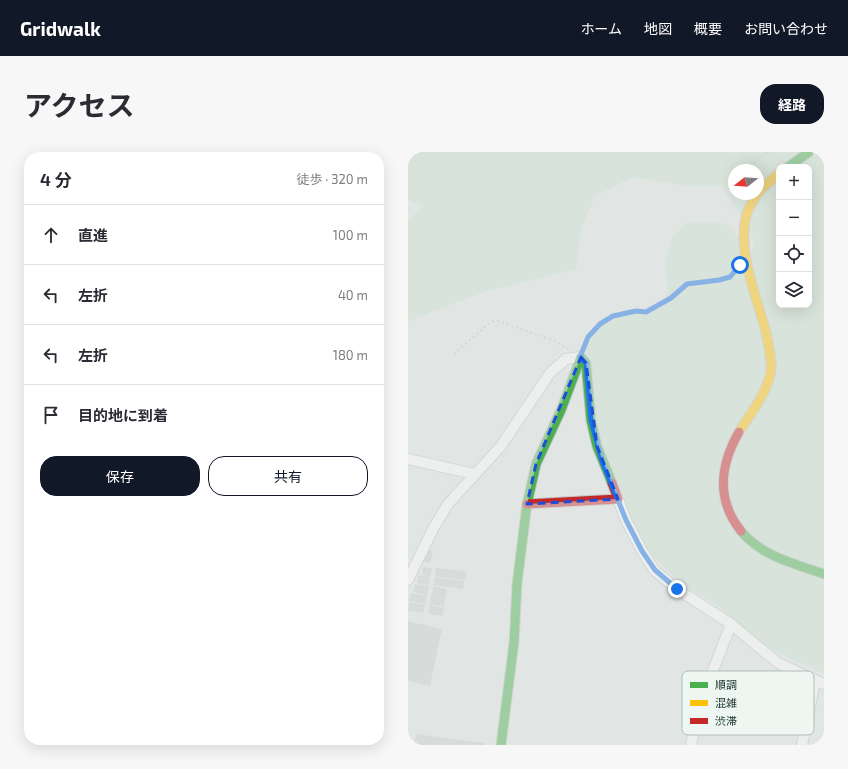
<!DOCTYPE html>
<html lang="ja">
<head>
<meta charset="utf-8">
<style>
	:root { --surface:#fff; --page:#f7f7f7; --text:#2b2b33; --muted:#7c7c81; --line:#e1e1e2; --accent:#111827 }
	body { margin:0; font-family:"Exo 2","Noto Sans JP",sans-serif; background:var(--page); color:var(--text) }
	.controls { position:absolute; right:12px; top:12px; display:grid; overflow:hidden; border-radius:8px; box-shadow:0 4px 16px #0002 }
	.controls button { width:36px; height:36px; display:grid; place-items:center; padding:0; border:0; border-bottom:1px solid var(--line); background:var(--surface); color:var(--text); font:20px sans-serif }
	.compass { position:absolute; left:320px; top:12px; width:36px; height:36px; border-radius:50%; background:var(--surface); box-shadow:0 4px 16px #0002; rotate:253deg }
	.stop { position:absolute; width:12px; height:12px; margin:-9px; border:3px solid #1a73e8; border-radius:50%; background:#fff }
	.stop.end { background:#1a73e8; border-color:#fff; box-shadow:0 1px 4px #0008 }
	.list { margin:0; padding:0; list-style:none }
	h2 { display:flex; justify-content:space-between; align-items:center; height:52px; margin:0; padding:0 16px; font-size:17px }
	h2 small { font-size:13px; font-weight:400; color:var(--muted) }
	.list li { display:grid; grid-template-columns:26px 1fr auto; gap:12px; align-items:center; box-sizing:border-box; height:60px; padding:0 16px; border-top:1px solid var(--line) }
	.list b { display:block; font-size:15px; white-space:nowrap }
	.list em { font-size:13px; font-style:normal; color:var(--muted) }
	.actions { display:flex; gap:8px; padding:12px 16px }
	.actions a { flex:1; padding:9px 0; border:1px solid var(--accent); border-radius:16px; text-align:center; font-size:14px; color:var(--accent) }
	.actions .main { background:var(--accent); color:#fff }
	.icon { flex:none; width:22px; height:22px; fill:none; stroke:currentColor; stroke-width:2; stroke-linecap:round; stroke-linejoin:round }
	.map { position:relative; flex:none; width:416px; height:593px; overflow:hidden; border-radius:16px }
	header { display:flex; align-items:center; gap:24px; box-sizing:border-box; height:56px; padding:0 20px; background:var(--accent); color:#fff }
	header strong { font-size:19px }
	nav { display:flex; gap:22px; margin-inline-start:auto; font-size:14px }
	.intro { display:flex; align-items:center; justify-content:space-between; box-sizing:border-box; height:96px; padding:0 24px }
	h1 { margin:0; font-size:28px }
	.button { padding:10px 18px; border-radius:16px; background:var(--accent); color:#fff; font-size:14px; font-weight:700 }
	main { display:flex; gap:24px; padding:0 24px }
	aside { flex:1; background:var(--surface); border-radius:16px; box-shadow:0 4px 16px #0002 }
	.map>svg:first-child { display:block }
</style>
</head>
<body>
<header>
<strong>Gridwalk</strong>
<nav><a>ホーム</a><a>地図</a><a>概要</a><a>お問い合わせ</a></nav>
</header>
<div class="intro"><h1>アクセス</h1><a class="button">経路</a></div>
<main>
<aside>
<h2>4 分<small>徒歩 · 320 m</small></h2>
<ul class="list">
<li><svg class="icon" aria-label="ahead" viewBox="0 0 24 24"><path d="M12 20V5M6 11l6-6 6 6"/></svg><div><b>直進</b></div><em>100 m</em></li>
<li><svg class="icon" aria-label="left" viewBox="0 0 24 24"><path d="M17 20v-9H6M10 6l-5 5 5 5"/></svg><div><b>左折</b></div><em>40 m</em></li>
<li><svg class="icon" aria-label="left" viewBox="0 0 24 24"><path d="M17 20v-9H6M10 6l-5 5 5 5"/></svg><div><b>左折</b></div><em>180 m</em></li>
<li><svg class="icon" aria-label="arrive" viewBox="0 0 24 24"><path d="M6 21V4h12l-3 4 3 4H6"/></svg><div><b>目的地に到着</b></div></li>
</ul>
<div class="actions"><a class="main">保存</a><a>共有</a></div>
</aside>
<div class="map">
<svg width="416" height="593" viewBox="0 0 416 593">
	<rect width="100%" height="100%" fill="#e1e6e4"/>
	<path fill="#cbdfd0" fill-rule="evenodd" d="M 0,0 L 416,0 L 416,522 L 349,490 L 313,456 L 269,428 L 236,396 L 208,332 L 184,260 L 183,209 L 176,196 L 191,174 L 210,165 L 222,161 L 238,160 L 256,152 L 260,138 L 257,112 L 263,88 L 276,72 L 297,69 L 321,73 L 333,89 L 338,126 L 346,87 L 314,34 L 278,34 L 225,25 L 187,44 L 173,77 L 168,117 L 81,138 L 0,169 L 0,68 L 16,54 L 0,48 ZM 371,15 L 401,15 L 401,153 L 371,153 ZM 326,18 L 350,18 L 350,42 L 326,42 Z"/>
	<path fill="#cacfcd" d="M 19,397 L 25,399 L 22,411 L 16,410 Z
		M 15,415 L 24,416 L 22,424 L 14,423 Z
		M 28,416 L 58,419 L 57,428 L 27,424 Z
		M 10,423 L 22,425 L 21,433 L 9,431 Z
		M 27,425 L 56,429 L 55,437 L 25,433 Z
		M 7,432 L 21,434 L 19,443 L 5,440 Z
		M 25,434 L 39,437 L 38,446 L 24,443 Z
		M 3,441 L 19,444 L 17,452 L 1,449 Z
		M 23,443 L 37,446 L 36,455 L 22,452 Z
		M 1,450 L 17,453 L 15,461 L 0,459 Z
		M 22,453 L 36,456 L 34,464 L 20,462 Z
		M 0,469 L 34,477 L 22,534 L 0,529 Z
		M 8,582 L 76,591 L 76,593 L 6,593 Z"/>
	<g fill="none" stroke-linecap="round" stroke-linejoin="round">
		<g stroke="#bec3c1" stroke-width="12">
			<path id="street" d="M 0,307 L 66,322
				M 210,347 L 218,368 L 234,399 L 247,419 L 269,437 L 323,472 L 370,511 L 416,532
				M 0,428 L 26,375 L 40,352 L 93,294 L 142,221 L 158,207 L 173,205
				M 283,593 C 290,551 308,512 323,472
				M 394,593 L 407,529"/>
		</g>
		<g stroke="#bec3c1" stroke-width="11">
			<path id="fast" d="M 380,15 L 401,0
				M 333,379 C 353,404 387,412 416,422
				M 93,593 L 106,490 L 109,432 L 119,352 L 128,312 L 153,258 L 173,205 L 178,211 L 183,268 L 189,294 L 204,331"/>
		</g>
		<g stroke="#bec3c1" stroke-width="11">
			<path id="slow" d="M 350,40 L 371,21
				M 331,280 C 342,262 361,239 363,217 C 364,206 360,192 358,181 C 349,143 328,100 339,61 C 341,55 346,48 349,42"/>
		</g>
		<g stroke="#bec3c1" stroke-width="11">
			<path id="jam" d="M 331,280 C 312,313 308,348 333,379
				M 119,352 L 210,347 L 204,331"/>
		</g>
		<path stroke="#bfc7c5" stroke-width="2" stroke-dasharray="2 3" stroke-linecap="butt" d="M 339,18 L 349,7 L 360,0
			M 177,194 C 186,173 205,159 227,159 C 230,159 234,161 237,160 C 241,160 259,149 263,146 C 269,142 274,134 280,132 C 298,124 313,135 328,117
			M 46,202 L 83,170 L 90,169 L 147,189 L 160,197"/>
		<use href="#street" stroke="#fafbfb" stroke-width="10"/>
		<use href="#fast" stroke="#4caf50" stroke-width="9"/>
		<use href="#slow" stroke="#ffc107" stroke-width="9"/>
		<use href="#jam" stroke="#c62828" stroke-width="9"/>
	</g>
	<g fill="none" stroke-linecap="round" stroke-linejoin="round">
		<path stroke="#1a73e8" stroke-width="5" d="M 269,437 L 247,418 L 234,399 L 218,368 L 194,309 L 183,268 L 178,211 L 172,205 L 180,185 L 192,172 L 205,164 L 228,159 L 238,160 L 263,146 L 279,132 L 311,128 L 322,125 L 332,113"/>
	</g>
	<path d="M0 0H416V593H0ZM 173,205 L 178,211 L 189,294 L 210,347 L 119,352 L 128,312 Z" fill="#e1e6e4" fill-opacity=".55" fill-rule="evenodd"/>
	<path fill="none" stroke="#1d4ed8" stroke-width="3" stroke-dasharray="8 5" stroke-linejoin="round" d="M 173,205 L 178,211 L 189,294 L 210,347 L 119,352 L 128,312 Z"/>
	<rect x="274" y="519" width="132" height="64" rx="6" fill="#eef6f2" stroke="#b0bdb8" stroke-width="1"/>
	<rect x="282" y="530" width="18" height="6" fill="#4caf50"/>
	<rect x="282" y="548" width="18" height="6" fill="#ffc107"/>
	<rect x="282" y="566" width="18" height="6" fill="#c62828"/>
	<g font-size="11" fill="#213730">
		<text x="307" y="537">順調</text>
		<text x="307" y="555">混雑</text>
		<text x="307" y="573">渋滞</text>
	</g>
</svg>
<div class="controls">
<button>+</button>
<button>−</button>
<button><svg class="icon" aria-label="locate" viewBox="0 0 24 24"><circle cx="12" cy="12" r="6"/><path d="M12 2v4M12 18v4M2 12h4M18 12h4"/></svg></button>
<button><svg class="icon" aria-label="layers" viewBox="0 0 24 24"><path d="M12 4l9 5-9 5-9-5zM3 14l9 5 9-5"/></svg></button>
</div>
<svg class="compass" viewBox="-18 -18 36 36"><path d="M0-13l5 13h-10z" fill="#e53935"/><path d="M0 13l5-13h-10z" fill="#7c7c81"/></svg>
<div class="stop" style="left:332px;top:113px"></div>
<div class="stop end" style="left:269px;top:437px"></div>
</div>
</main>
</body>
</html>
